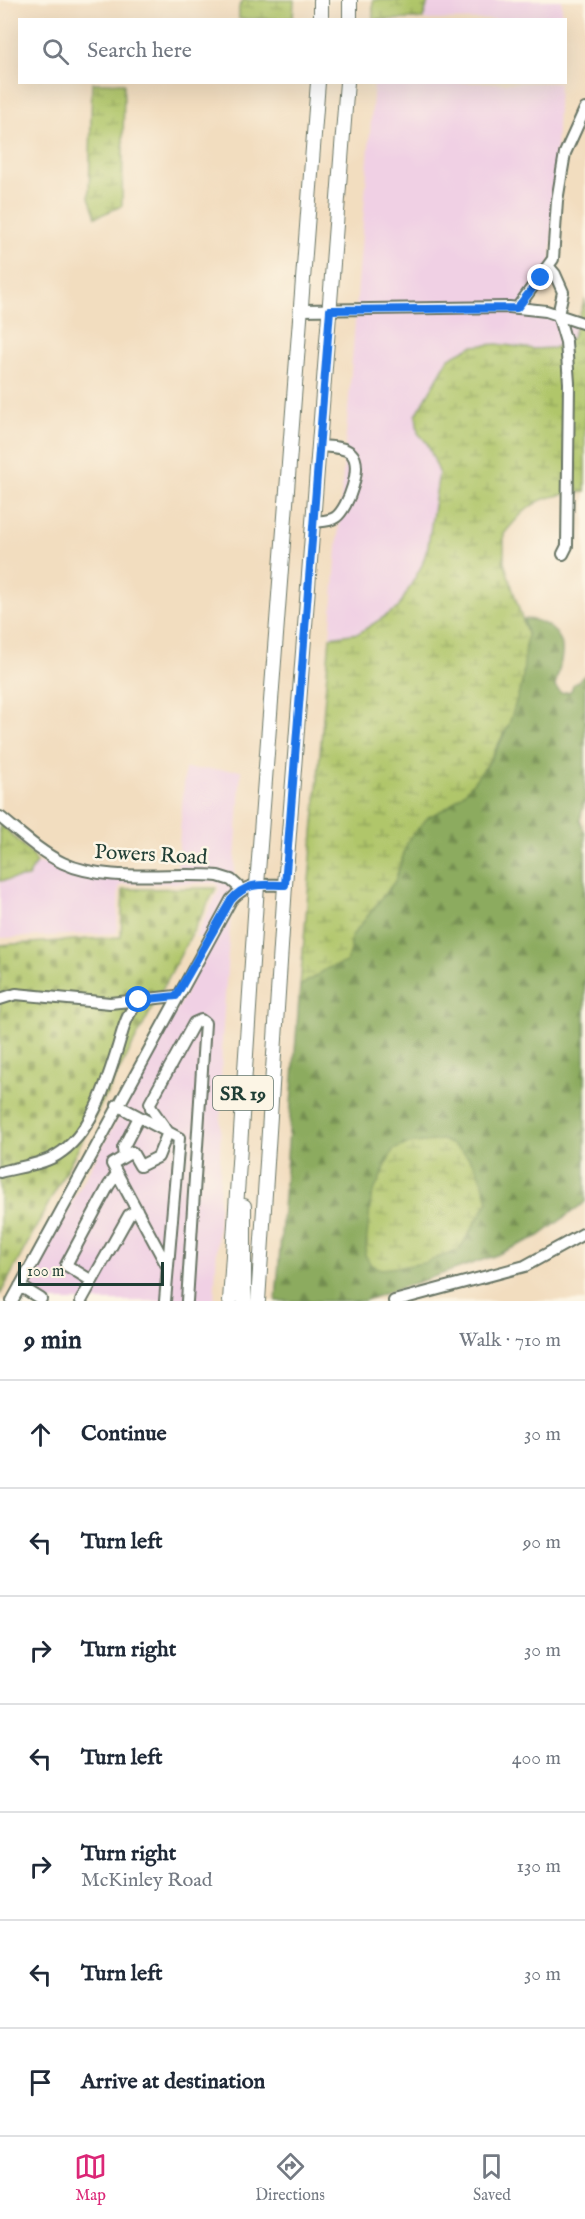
<!DOCTYPE html>
<html lang="en">
<head>
<meta charset="utf-8">
<style>
	:root { --surface:#fff; --page:#f2f2f3; --text:#1f2937; --muted:#747a83; --line:#e0e1e3; --accent:#db2777 }
	body { margin:0; font-family:"IM FELL English",serif; background:var(--page); color:var(--text) }
	.scale { position:absolute; left:18px; bottom:15px; width:146px; box-sizing:border-box; padding-left:6px; border:3px solid #1f3d34; border-top:0; font-size:16px; line-height:21px; white-space:nowrap; color:#1f3d34; -webkit-text-stroke:4px #fcf5e5; paint-order:stroke }
	.stop { position:absolute; width:18px; height:18px; margin:-14px; border:4px solid #1a73e8; border-radius:50%; background:#fff }
	.stop.end { background:#1a73e8; border-color:#fff; box-shadow:0 2px 6px #0008 }
	.list { margin:0; padding:0; list-style:none }
	h2 { display:flex; justify-content:space-between; align-items:center; height:78px; margin:0; padding:0 24px; font-size:26px }
	h2 small { font-size:20px; font-weight:400; color:var(--muted) }
	.list li { display:grid; grid-template-columns:39px 1fr auto; gap:18px; align-items:center; box-sizing:border-box; height:108px; padding:0 24px; border-top:2px solid var(--line) }
	.list b { display:block; font-size:22px; white-space:nowrap }
	.list p { margin:0; font-size:20px; white-space:nowrap; color:var(--muted) }
	.list em { font-size:20px; font-style:normal; color:var(--muted) }
	.icon { flex:none; width:33px; height:33px; fill:none; stroke:currentColor; stroke-width:2; stroke-linecap:round; stroke-linejoin:round }
	.map { position:relative; flex:none; width:585px; height:1301px; overflow:hidden }
	.search { position:absolute; background:var(--surface); box-shadow:0 6px 24px #0002; left:18px; right:18px; top:18px; height:66px; display:flex; align-items:center; gap:15px; box-sizing:border-box; padding:0 21px; border-radius:0px; color:var(--muted); font-size:22px }
	.sheet { height:834px; background:var(--surface) }
	nav { display:flex; justify-content:space-around; align-items:center; box-sizing:border-box; height:84px; border-top:2px solid var(--line); background:var(--surface); font-size:16px; color:var(--muted) }
	nav a { display:grid; justify-items:center; gap:3px }
	nav .on { color:var(--accent) }
	.map>svg:first-child { display:block }
</style>
</head>
<body>
<div class="map">
<svg width="585" height="1301" viewBox="0 0 585 1301">
	<defs>
		<pattern id="forest-firs" width="22" height="20" patternUnits="userSpaceOnUse" patternTransform="scale(1.5)"><rect width="22" height="20" fill="#8cab5f"/><path d="M5 1l3.5 6h-7zM16 11l3.5 6h-7z" fill="#728c4f"/></pattern>
		<pattern id="wetland-marsh" width="20" height="14" patternUnits="userSpaceOnUse" patternTransform="scale(1.5)"><rect width="20" height="14" fill="#b0c66b"/><path d="M1 5h8M5 5V1M11 12h8M15 12V8" fill="none" stroke="#8fa259"/></pattern>
		<pattern id="cemetery-stones" width="16" height="16" patternUnits="userSpaceOnUse" patternTransform="scale(1.5)"><rect width="16" height="16" fill="#b0c66b"/><path d="M2 7V4a2 2 0 0 1 4 0v3zM10 15v-3a2 2 0 0 1 4 0v3z" fill="#8fa259"/></pattern>
	</defs>
	<rect width="100%" height="100%" fill="#fcf5e5"/>
	<filter id="ink" filterUnits="userSpaceOnUse"><feTurbulence type="fractalNoise" baseFrequency=".0167" numOctaves="2"/><feDisplacementMap in="SourceGraphic" scale="12" xChannelSelector="R" yChannelSelector="G"/><feConvolveMatrix kernelMatrix="1 2 1 2 8 2 1 2 1" color-interpolation-filters="sRGB"/></filter>
	<filter id="wash" filterUnits="userSpaceOnUse"><feTurbulence type="fractalNoise" baseFrequency=".008" numOctaves="4" result="noise"/><feDisplacementMap in="SourceGraphic" scale="24" xChannelSelector="R" yChannelSelector="G"/><feGaussianBlur stdDeviation="1.35" result="paint"/><feColorMatrix in="noise" values="0 0 0 0 0 0 0 0 0 0 0 0 0 0 0 0 0 1.4 0 .05"/><feComposite in="paint" operator="in"/></filter>
	<g filter="url(#wash)">
		<rect width="100%" height="100%" fill="#f2ddbf"/>
		<path fill="#f0d0e4" d="M 427,0 L 562,0 L 562,19 L 423,20 Z
			M 374,83 L 559,83 L 551,264 L 525,305 L 579,323 L 572,338 L 554,348 L 534,349 L 497,344 L 472,346 L 449,358 L 416,415 L 418,433 L 427,443 L 439,472 L 428,546 L 422,565 L 398,608 L 359,633 L 330,637 Z
			M 185,769 L 241,770 L 233,890 L 203,937 L 195,937 L 219,890 L 217,883 L 122,884 L 119,888 L 117,933 L 0,938 L 0,882 L 28,877 L 36,863 L 177,873 Z
			M 231,910 L 222,1041 L 219,1211 L 214,1301 L 18,1301 Z"/>
		<path fill="url(#forest-firs)" stroke="#56744a" stroke-width="1.5" fill-rule="evenodd" d="M 524,619 C 542,619 565,632 562,654 C 561,665 557,676 555,687 L 561,693 L 571,691 L 573,685 L 585,675 L 585,800 L 580,820 L 585,834 L 585,1202 L 539,1236 L 494,1256 L 363,1301 L 276,1301 L 300,986 L 351,951 L 351,937 L 395,881 L 408,840 L 428,817 L 448,807 L 487,765 L 499,745 L 509,724 L 527,634 ZM 469,1158 L 483,1184 L 488,1201 L 459,1250 Z"/>
		<path fill="url(#wetland-marsh)" stroke="#688250" stroke-width="1.5" d="M 243,0 L 294,0 L 293,19 L 239,19 L 239,7 Z
			M 373,0 L 427,0 L 428,2 L 423,19 L 373,20 Z
			M 92,83 L 124,83 L 122,206 L 96,217 L 89,197 Z
			M 585,299 L 585,492 C 541,497 533,498 504,534 L 504,562 L 527,634 L 522,683 L 509,724 L 487,765 L 467,790 L 448,807 L 428,817 L 408,840 L 395,881 L 351,937 L 351,951 L 347,962 L 328,968 L 300,986 L 330,637 L 359,633 L 398,608 L 422,565 L 428,546 L 439,472 L 427,443 L 418,433 L 416,415 L 449,358 L 472,346 L 497,344 L 534,349 L 554,348 L 572,338 Z
			M 0,823 L 34,857 L 36,863 L 28,877 L 0,881 Z
			M 442,1140 C 472,1152 480,1170 488,1201 L 459,1250 L 424,1263 L 400,1267 L 381,1269 L 371,1265 L 365,1255 L 371,1198 L 393,1150 L 407,1144 Z"/>
		<path fill="url(#cemetery-stones)" stroke="#688250" stroke-width="1.5" d="M 216,888 L 0,1295 L 0,945 L 121,937 L 123,889 Z"/>
	</g>
	<g filter="url(#ink)">
		<g fill="none" stroke-linecap="round" stroke-linejoin="round">
			<g stroke="#697565" stroke-width="14">
				<path id="minor" d="M 549,267 L 555,274 L 563,292 L 558,315 L 566,342 L 569,383 L 567,546 L 563,554
					M 517,308 L 553,259 L 557,201 L 565,153 L 585,109
					M 301,310 L 509,307 L 546,311 L 585,324
					M 313,522 C 321,521 329,522 336,517 C 348,508 364,465 351,453 C 343,446 329,447 319,446
					M 0,817 C 20,833 40,852 63,863 C 106,883 171,872 218,876 L 231,880 L 241,889
					M 0,999 L 16,994 L 110,1003 L 139,1000
					M 117,1105 L 179,1138 L 165,1301
					M 168,1132 L 151,1108 L 150,1103 L 194,1023 L 201,1020 L 205,1023 L 187,1301
					M 124,1157 L 123,1148 L 139,1117
					M 0,1172 C 18,1167 41,1165 57,1155 C 90,1135 105,1088 116,1053 C 123,1032 124,1017 139,1000 L 176,996
					M 117,1174 L 109,1185 L 66,1265 L 92,1281 L 129,1215 L 137,1210
					M 167,1266 L 112,1164 L 132,1152 L 140,1166 L 158,1157 L 168,1132
					M 20,1286 L 41,1299
					M 12,1301 L 231,900 C 248,881 262,885 285,885
					M 81,1301 L 92,1281
					M 394,1301 L 525,1266 L 585,1233"/>
			</g>
			<g stroke="#697565" stroke-width="16">
				<path id="major" d="M 321,20 L 321,0
					M 350,20 L 350,0
					M 230,1301 L 257,885 L 318,82
					M 244,1301 L 244,1206
					M 258,1301 L 285,885 L 347,82"/>
			</g>
			<use href="#minor" stroke="#fff" stroke-width="10"/>
			<use href="#major" stroke="#fff" stroke-width="14"/>
		</g>
	</g>
	<g fill="none" stroke-linecap="round" stroke-linejoin="round" filter="url(#ink)">
		<path stroke="#1a73e8" stroke-width="8" d="M 139,1000 L 176,996 L 231,900 C 248,881 262,885 285,885 L 330,310 L 517,308 L 541,278"/>
	</g>
	<g text-anchor="middle" stroke-width="5" stroke-linejoin="round" paint-order="stroke">
		<rect fill="#fcf5e5" stroke="#617469" stroke-width="1.5" x="213" y="1076" width="60" height="34" rx="4.5"/>
		<g font-size="20" font-weight="bold" fill="#1f3d34">
			<text x="243" y="1100">SR 19</text>
		</g>
		<g font-size="21" fill="#1f3d34" stroke="#fcf5e5">
			<text transform="translate(151 854) rotate(3)" y="7">Powers Road</text>
		</g>
	</g>
</svg>
<div class="scale">100 m</div>
<div class="stop" style="left:139px;top:1000px"></div>
<div class="stop end" style="left:541px;top:278px"></div>
<div class="search"><svg class="icon" aria-label="search" viewBox="0 0 24 24"><circle cx="10" cy="10" r="6"/><path d="M15 15l6 6"/></svg>Search here</div>
</div>
<section class="sheet">
<h2>9 min<small>Walk · 710 m</small></h2>
<ul class="list">
<li><svg class="icon" aria-label="ahead" viewBox="0 0 24 24"><path d="M12 20V5M6 11l6-6 6 6"/></svg><div><b>Continue</b></div><em>30 m</em></li>
<li><svg class="icon" aria-label="left" viewBox="0 0 24 24"><path d="M17 20v-9H6M10 6l-5 5 5 5"/></svg><div><b>Turn left</b></div><em>90 m</em></li>
<li><svg class="icon" aria-label="right" viewBox="0 0 24 24"><path d="M7 20v-9h11M14 6l5 5-5 5"/></svg><div><b>Turn right</b></div><em>30 m</em></li>
<li><svg class="icon" aria-label="left" viewBox="0 0 24 24"><path d="M17 20v-9H6M10 6l-5 5 5 5"/></svg><div><b>Turn left</b></div><em>400 m</em></li>
<li><svg class="icon" aria-label="right" viewBox="0 0 24 24"><path d="M7 20v-9h11M14 6l5 5-5 5"/></svg><div><b>Turn right</b><p>McKinley Road</p></div><em>130 m</em></li>
<li><svg class="icon" aria-label="left" viewBox="0 0 24 24"><path d="M17 20v-9H6M10 6l-5 5 5 5"/></svg><div><b>Turn left</b></div><em>30 m</em></li>
<li><svg class="icon" aria-label="arrive" viewBox="0 0 24 24"><path d="M6 21V4h12l-3 4 3 4H6"/></svg><div><b>Arrive at destination</b></div></li>
</ul>
</section>
<nav>
<a class="on"><svg class="icon" aria-label="map" viewBox="0 0 24 24"><path d="M3 6l6-2 6 2 6-2v14l-6 2-6-2-6 2zM9 4v14M15 6v14"/></svg>Map</a>
<a><svg class="icon" aria-label="directions" viewBox="0 0 24 24"><path d="M12 3l9 9-9 9-9-9zM9 14v-3h6M13 9l2 2-2 2"/></svg>Directions</a>
<a><svg class="icon" aria-label="saved" viewBox="0 0 24 24"><path d="M7 4h10v16l-5-4-5 4z"/></svg>Saved</a>
</nav>
</body>
</html>
